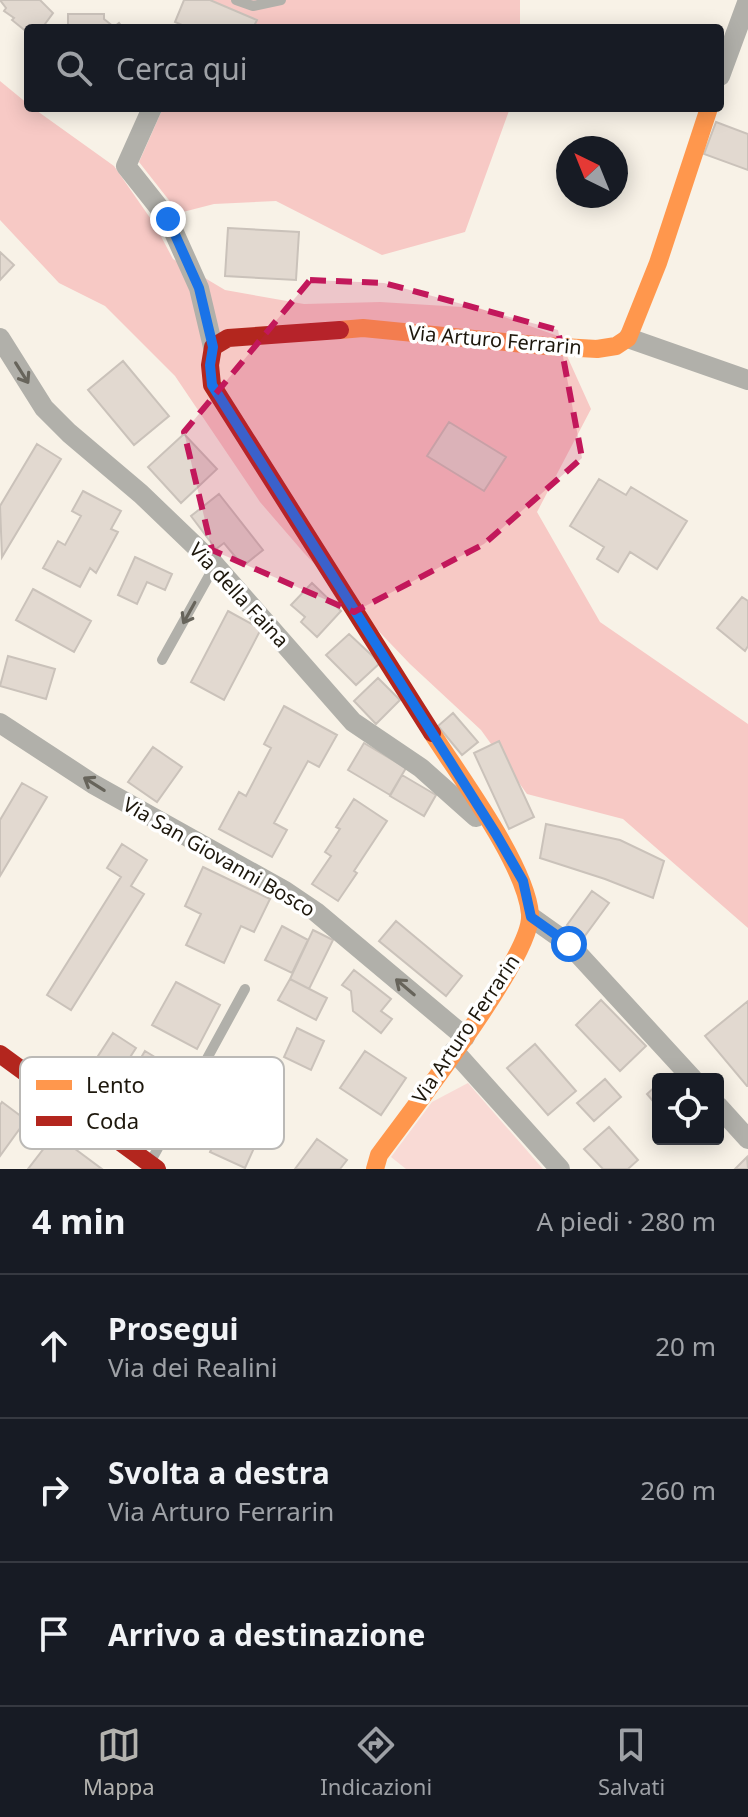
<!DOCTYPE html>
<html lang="it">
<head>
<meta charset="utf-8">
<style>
	:root { --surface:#171b24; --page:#20242c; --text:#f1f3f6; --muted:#9ea1a6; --line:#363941; --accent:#b4b3af }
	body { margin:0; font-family:"Noto Sans",sans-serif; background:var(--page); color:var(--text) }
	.controls { position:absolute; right:24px; bottom:24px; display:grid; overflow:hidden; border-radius:8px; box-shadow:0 4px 20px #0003 }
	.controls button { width:72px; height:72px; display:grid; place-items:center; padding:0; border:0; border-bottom:2px solid var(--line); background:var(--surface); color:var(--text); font:40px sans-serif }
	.compass { position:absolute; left:556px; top:136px; width:72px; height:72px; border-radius:50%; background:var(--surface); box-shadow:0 4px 20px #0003; rotate:317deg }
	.stop { position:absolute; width:24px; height:24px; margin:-18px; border:6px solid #1a73e8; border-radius:50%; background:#fff }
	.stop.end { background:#1a73e8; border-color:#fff; box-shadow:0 2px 8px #0008 }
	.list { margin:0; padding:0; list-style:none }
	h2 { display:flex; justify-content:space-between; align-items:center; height:104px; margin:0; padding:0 32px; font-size:34px }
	h2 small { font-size:26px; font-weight:400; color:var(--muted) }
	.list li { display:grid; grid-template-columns:52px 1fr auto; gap:24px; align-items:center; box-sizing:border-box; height:144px; padding:0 32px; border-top:2px solid var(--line) }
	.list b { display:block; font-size:30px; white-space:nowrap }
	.list p { margin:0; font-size:26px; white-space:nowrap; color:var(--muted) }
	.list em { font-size:26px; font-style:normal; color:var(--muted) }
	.icon { flex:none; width:44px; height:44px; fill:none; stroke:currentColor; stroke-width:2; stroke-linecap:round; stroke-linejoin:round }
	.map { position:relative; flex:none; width:748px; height:1169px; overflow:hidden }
	.search { position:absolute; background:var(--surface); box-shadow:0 4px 20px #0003; left:24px; right:24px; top:24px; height:88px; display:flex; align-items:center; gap:20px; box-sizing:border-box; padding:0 28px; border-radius:8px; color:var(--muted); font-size:30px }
	.sheet { height:536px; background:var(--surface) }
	nav { display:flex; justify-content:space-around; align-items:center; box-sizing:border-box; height:112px; border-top:2px solid var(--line); background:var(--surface); font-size:22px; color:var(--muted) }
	nav a { display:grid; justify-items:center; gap:4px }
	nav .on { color:var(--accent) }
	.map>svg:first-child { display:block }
</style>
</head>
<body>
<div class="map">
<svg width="748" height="1169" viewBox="0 0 748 1169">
	<rect width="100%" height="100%" fill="#f8f2e7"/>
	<path fill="#f9dad5" d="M 468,1083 L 543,1169 L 406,1169 L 391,1157 L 432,1102 Z"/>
	<path fill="#f7c9c5" d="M 211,0 L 520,0 L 520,28 L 254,28 L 257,20 Z
		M 0,81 L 28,104 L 28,108 L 33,108 L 114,166 L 155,225 L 173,259 L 225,290 L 304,304 L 380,302 L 479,308 L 558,336 L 591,409 L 537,512 L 600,622 L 748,724 L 748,928 L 623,819 L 527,794 L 481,730 L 410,664 L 304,553 L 260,502 L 175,376 L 105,306 L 59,283 L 0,220 Z
		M 163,108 L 510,108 L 465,232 L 382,255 L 276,201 L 214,204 L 179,213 L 139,162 Z"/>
	<path fill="#e2d9d0" stroke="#cac2ba" stroke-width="2" d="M 0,0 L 40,0 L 53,13 L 42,28 L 28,28 L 28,33 L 12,20 L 14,18 L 4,11 L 6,8 Z
		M 184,0 L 210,0 L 257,20 L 253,28 L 189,28 L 175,22 Z
		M 68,14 L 104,14 L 104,19 L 114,27 L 119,23 L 123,28 L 68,28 Z
		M 716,122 L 748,134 L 748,170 L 704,154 Z
		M 228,228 L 299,232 L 296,280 L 225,276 Z
		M 0,252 L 14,265 L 0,280 Z
		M 123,361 L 169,416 L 134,445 L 88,390 Z
		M 449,422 L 506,457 L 484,491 L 427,456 Z
		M 184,434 L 217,469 L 181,503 L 148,467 Z
		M 37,444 L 61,459 L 2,557 L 0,506 Z
		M 599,479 L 626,495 L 631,487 L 687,521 L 657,569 L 630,552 L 618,572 L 597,559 L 604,547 L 570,526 Z
		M 83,491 L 121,511 L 111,529 L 118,532 L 96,573 L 90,568 L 80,587 L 43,568 L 58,541 L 65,545 L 81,516 L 72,511 Z
		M 219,494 L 263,550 L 243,566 L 224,543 L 216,549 L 191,516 Z
		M 135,557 L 172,574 L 165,590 L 147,582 L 137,604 L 118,595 Z
		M 312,583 L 341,611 L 317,637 L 301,622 L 305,617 L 291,605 Z
		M 33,589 L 91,621 L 74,652 L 16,620 Z
		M 742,597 L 748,601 L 748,646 L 745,651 L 717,628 Z
		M 228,611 L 261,629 L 224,700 L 191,682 Z
		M 349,634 L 380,663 L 356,685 L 326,655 Z
		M 8,656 L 55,669 L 46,699 L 0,686 Z
		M 378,678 L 400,700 L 376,724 L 354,701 Z
		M 284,706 L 337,735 L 319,767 L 308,761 L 274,823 L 287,830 L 272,857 L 219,829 L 239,792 L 246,796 L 271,748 L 264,744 Z
		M 453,713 L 478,742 L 462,755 L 438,726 Z
		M 499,741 L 534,817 L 509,829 L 474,753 Z
		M 364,743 L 406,768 L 390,795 L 348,770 Z
		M 153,747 L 182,767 L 157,802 L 128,782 Z
		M 402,775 L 436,795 L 424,816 L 390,796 Z
		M 22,783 L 47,797 L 0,876 L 0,820 Z
		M 354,799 L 387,821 L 354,871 L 357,873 L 338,901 L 312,884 L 331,856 L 325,852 L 340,829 L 336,827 Z
		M 546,824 L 620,840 L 664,861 L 653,898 L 605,879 L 540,858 Z
		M 122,844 L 147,860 L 131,886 L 144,894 L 71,1010 L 47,995 L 121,877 L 107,868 Z
		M 203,867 L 270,899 L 254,932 L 241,926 L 224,963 L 186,945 L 201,914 L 185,906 Z
		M 592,891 L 609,903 L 584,937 L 567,925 Z
		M 396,921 L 462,976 L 446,996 L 379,941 Z
		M 282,926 L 308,940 L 292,973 L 265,960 Z
		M 313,930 L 333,940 L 309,989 L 290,979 Z
		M 354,970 L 391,999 L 381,1011 L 392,1019 L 381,1033 L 353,1011 L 351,991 L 342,985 Z
		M 290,979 L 327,998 L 316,1020 L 278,1000 Z
		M 176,982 L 220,1005 L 197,1049 L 152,1025 Z
		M 601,1000 L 646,1046 L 620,1071 L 576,1025 Z
		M 748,1001 L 748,1086 L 747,1086 L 705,1036 Z
		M 297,1028 L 324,1041 L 311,1070 L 284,1057 Z
		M 113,1033 L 136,1048 L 110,1088 L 87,1073 Z
		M 535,1044 L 576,1091 L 548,1115 L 507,1068 Z
		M 145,1051 L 186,1076 L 159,1121 L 118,1097 Z
		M 365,1051 L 406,1078 L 381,1115 L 340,1088 Z
		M 605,1079 L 621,1097 L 594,1121 L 577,1103 Z
		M 658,1084 L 658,1107 L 647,1094 Z
		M 2,1102 L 26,1120 L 0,1156 L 0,1105 Z
		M 224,1121 L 259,1137 L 245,1168 L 210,1152 Z
		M 609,1127 L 638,1160 L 628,1169 L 603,1169 L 584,1149 Z
		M 55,1134 L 102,1169 L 28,1169 Z
		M 317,1139 L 347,1160 L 340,1169 L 295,1169 Z
		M 747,1157 L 748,1169 L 735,1169 Z"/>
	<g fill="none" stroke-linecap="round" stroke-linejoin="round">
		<path stroke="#b1b0aa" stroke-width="10" d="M 236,0 L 253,6 L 281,0
			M 162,660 L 215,565
			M 152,1159 L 245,989"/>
		<path stroke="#b1b0aa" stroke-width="20" d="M 720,76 L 748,0
			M 152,108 L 126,166 L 168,219 L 199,288 L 213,347
			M 0,338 L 44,408 L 69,433 L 141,494 L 215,565 L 353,722 L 421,768 L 476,817
			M 628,338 L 748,380
			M 0,723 L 93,784 L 285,891 L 316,912 L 465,1037
			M 531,917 L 569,944 L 693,1079
			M 454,1051 L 560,1169
			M 718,1106 L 748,1139"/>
		<path stroke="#ff974d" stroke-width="18" d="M 340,330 L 363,328 L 545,346 L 597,349 L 616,346 L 628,338 L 658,263 L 709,108
			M 375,1169 L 379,1155 C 408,1115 534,955 530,914 C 526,865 460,777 432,733"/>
		<path stroke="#b3261e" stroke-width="18" d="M 340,330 L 228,338 L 213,347 L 210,365 L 212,385 L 432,733
			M 0,1054 L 157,1169"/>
	</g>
	<defs><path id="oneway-shaft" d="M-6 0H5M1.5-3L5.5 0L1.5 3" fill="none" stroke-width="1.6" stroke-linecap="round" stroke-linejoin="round" transform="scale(2)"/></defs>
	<g stroke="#67645b">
		<use href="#oneway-shaft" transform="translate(22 373) rotate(58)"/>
		<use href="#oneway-shaft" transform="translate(189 613) rotate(119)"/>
		<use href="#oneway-shaft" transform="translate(94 784) rotate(-148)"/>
		<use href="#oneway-shaft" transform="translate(405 987) rotate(-140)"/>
	</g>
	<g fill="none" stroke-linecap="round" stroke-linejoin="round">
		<path stroke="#1a73e8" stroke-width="10" d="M 168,219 L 199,288 L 213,347 L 210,365 L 212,385 L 496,834 L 523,881 L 531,917 L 569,944"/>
	</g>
	<path fill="#c2185b" fill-opacity="0.2" stroke="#c2185b" stroke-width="6" stroke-dasharray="16 10" stroke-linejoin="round" d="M 310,280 L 384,283 L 558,330 L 582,458 L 484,544 L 354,612 L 212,550 L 184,432 Z"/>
	<g text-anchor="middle" stroke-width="7" stroke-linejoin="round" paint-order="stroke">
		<g font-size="20" fill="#1d170c" stroke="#fff">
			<text transform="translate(495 340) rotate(5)" y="7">Via Arturo Ferrarin</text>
			<text transform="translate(239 595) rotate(47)" y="7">Via della Faina</text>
			<text transform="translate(219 857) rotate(30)" y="7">Via San Giovanni Bosco</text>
			<text transform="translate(466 1029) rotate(-56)" y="7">Via Arturo Ferrarin</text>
		</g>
	</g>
	<rect x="20" y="1057" width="264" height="92" rx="12" fill="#fff" stroke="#bbb9b6" stroke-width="2"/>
	<rect x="36" y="1080" width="36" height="10" fill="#ff974d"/>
	<rect x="36" y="1116" width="36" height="10" fill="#b3261e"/>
	<g font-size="22" fill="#1d170c">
		<text x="86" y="1093">Lento</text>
		<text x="86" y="1129">Coda</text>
	</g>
</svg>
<div class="controls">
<button><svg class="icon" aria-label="locate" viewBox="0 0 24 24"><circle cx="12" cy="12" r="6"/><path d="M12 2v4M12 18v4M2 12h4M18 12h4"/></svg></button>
</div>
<svg class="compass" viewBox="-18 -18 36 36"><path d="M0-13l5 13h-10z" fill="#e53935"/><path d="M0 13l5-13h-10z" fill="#9ea1a6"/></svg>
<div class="stop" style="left:569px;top:944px"></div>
<div class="stop end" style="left:168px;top:219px"></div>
<div class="search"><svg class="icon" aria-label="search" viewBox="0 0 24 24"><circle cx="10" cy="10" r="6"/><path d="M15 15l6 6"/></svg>Cerca qui</div>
</div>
<section class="sheet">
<h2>4 min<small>A piedi · 280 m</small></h2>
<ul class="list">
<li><svg class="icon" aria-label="ahead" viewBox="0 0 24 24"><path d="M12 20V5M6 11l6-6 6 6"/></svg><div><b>Prosegui</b><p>Via dei Realini</p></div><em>20 m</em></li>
<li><svg class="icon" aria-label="right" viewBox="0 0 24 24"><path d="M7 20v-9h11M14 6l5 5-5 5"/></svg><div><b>Svolta a destra</b><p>Via Arturo Ferrarin</p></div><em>260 m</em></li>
<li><svg class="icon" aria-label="arrive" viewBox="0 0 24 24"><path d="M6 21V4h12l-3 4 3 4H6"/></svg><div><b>Arrivo a destinazione</b></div></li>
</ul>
</section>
<nav>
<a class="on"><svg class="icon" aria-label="map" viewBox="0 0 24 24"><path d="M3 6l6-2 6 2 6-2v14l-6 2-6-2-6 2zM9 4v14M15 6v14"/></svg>Mappa</a>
<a><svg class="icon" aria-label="directions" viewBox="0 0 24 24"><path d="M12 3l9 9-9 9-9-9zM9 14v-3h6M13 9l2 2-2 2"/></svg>Indicazioni</a>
<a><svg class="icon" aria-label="saved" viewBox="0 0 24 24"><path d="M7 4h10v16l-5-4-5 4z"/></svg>Salvati</a>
</nav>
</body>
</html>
